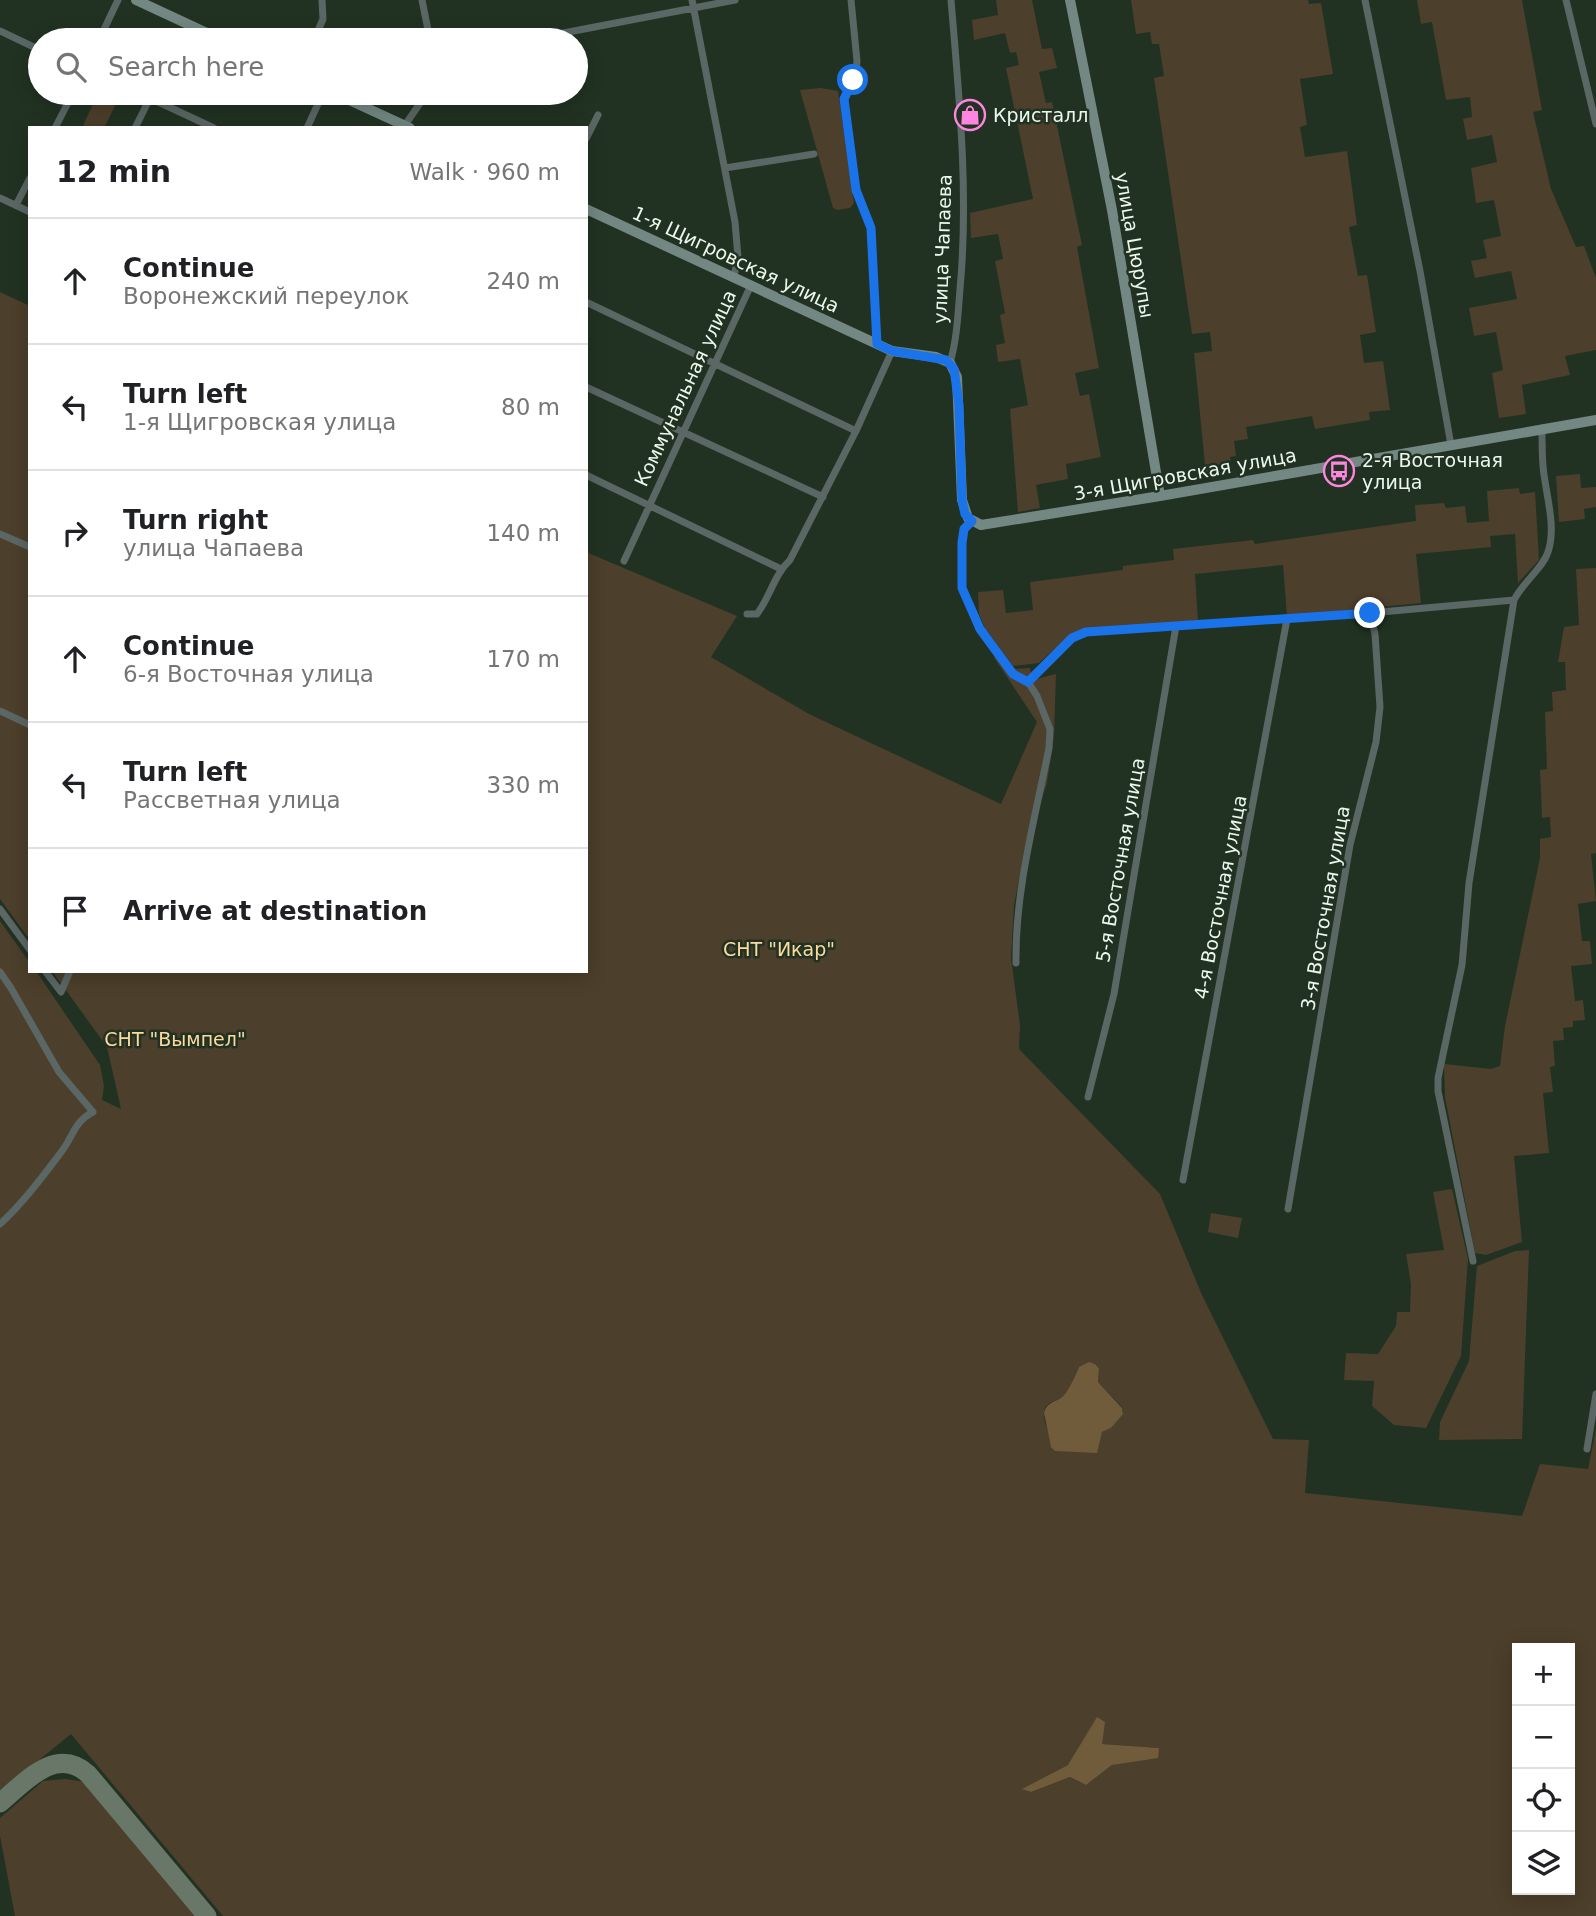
<!DOCTYPE html>
<html lang="en">
<head>
<meta charset="utf-8">
<style>
	:root { --surface:#fff; --page:#f2f2f2; --text:#202124; --muted:#757577; --line:#e0e0e0 }
	body { margin:0; font-family:"DejaVu Sans",sans-serif; background:var(--page); color:var(--text) }
	.controls { position:absolute; right:21px; bottom:21px; display:grid; overflow:hidden; border-radius:0px; box-shadow:0 4px 18px #0003 }
	.controls button { width:63px; height:63px; display:grid; place-items:center; padding:0; border:0; border-bottom:2px solid var(--line); background:var(--surface); color:var(--text); font:35px sans-serif }
	.stop { position:absolute; width:21px; height:21px; margin:-16px; border:5px solid #1a73e8; border-radius:50%; background:#fff }
	.stop.end { background:#1a73e8; border-color:#fff; box-shadow:0 2px 7px #0008 }
	.list { margin:0; padding:0; list-style:none }
	h2 { display:flex; justify-content:space-between; align-items:center; height:91px; margin:0; padding:0 28px; font-size:30px }
	h2 small { font-size:23px; font-weight:400; color:var(--muted) }
	.list li { display:grid; grid-template-columns:46px 1fr auto; gap:21px; align-items:center; box-sizing:border-box; height:126px; padding:0 28px; border-top:2px solid var(--line) }
	.list b { display:block; font-size:26px; white-space:nowrap }
	.list p { margin:0; font-size:23px; white-space:nowrap; color:var(--muted) }
	.list em { font-size:23px; font-style:normal; color:var(--muted) }
	.icon { flex:none; width:38px; height:38px; fill:none; stroke:currentColor; stroke-width:2; stroke-linecap:round; stroke-linejoin:round }
	.map { position:relative; flex:none; width:1596px; height:1916px; overflow:hidden }
	.search { position:absolute; background:var(--surface); box-shadow:0 4px 18px #0003; left:28px; top:28px; width:560px; height:77px; display:flex; align-items:center; gap:18px; box-sizing:border-box; padding:0 24px; border-radius:38px; color:var(--muted); font-size:26px }
	.panel { position:absolute; background:var(--surface); box-shadow:0 4px 18px #0003; left:28px; top:126px; width:560px; height:847px; border-radius:0px }
	.map>svg:first-child { display:block }
</style>
</head>
<body>
<div class="map">
<svg width="1596" height="1916" viewBox="0 0 1596 1916">
	<rect width="100%" height="100%" fill="#213222"/>
	<path fill="#4c3f2b" fill-rule="evenodd" d="M 996,0 L 1032,0 L 1042,49 L 1052,48 L 1057,68 L 1039,72 L 1046,103 L 1052,102 L 1082,245 L 1077,247 L 1099,368 L 1075,373 L 1080,396 L 1089,394 L 1101,457 L 1066,464 L 1068,479 L 1036,485 L 1040,508 L 1018,512 L 1010,409 L 1028,405 L 1020,359 L 998,362 L 996,345 L 1005,343 L 1000,315 L 1005,313 L 995,261 L 1003,259 L 998,234 L 971,238 L 970,213 L 1033,199 L 1006,68 L 1019,65 L 1016,52 L 1010,53 L 1005,33 L 974,40 L 972,20 L 998,15 Z
		M 1131,0 L 1308,0 L 1309,4 L 1321,3 L 1333,74 L 1300,79 L 1307,125 L 1300,127 L 1305,157 L 1347,151 L 1357,225 L 1349,227 L 1358,276 L 1367,275 L 1376,332 L 1360,335 L 1364,363 L 1383,361 L 1390,410 L 1369,412 L 1370,420 L 1315,429 L 1312,416 L 1246,427 L 1248,439 L 1234,441 L 1236,456 L 1230,457 L 1232,471 L 1206,475 L 1194,353 L 1212,351 L 1210,332 L 1192,334 L 1154,78 L 1164,76 L 1159,44 L 1152,44 L 1150,32 L 1136,34 Z
		M 1417,0 L 1522,0 L 1542,110 L 1533,112 L 1551,189 L 1576,247 L 1584,246 L 1596,278 L 1596,350 L 1565,356 L 1570,375 L 1522,385 L 1526,414 L 1499,418 L 1492,373 L 1503,370 L 1496,332 L 1474,336 L 1469,308 L 1517,299 L 1511,271 L 1475,278 L 1471,261 L 1487,258 L 1483,240 L 1501,236 L 1494,200 L 1476,203 L 1471,168 L 1497,162 L 1492,135 L 1467,140 L 1463,119 L 1472,117 L 1470,97 L 1446,100 L 1432,22 L 1421,24 Z
		M 821,88 L 838,91 L 854,203 L 850,208 L 837,210 L 833,208 L 800,90 Z
		M 97,95 L 116,104 L 104,128 L 82,128 Z
		M 0,292 L 30,306 L 30,940 L 0,899 Z
		M 1580,474 L 1581,488 L 1596,487 L 1596,507 L 1584,509 L 1585,519 L 1559,522 L 1556,476 Z
		M 1519,488 L 1520,494 L 1535,492 L 1539,560 L 1518,583 L 1515,534 L 1490,536 L 1491,547 L 1416,554 L 1421,603 L 1287,616 L 1283,565 L 1195,574 L 1198,622 L 1083,629 L 1070,635 L 1039,663 L 1013,666 L 985,628 L 979,614 L 978,592 L 1003,590 L 1006,613 L 1033,610 L 1030,582 L 1123,570 L 1123,566 L 1174,560 L 1173,549 L 1253,540 L 1255,544 L 1416,521 L 1415,505 L 1444,503 L 1446,508 L 1465,506 L 1467,523 L 1489,521 L 1487,491 Z
		M 586,552 L 737,616 L 711,657 L 809,714 L 1001,804 L 1037,722 L 993,656 L 1009,669 L 1030,668 L 1032,680 L 1056,674 L 1054,736 L 1047,783 L 1024,851 L 1014,906 L 1011,958 L 1020,1025 L 1019,1049 L 1160,1194 L 1202,1295 L 1273,1439 L 1309,1440 L 1305,1493 L 1522,1516 L 1540,1464 L 1588,1469 L 1596,1429 L 1596,1916 L 223,1916 L 71,1734 L 0,1792 L 0,921 L 30,963 L 30,971 L 36,971 L 100,1065 L 104,1086 L 102,1100 L 121,1109 L 107,1047 L 52,971 L 586,971 ZM 1079,1367 L 1099,1369 L 1098,1382 L 1122,1407 L 1123,1413 L 1111,1428 L 1102,1432 L 1050,1441 C 1049,1432 1041,1416 1045,1408 C 1048,1401 1058,1401 1063,1396 C 1071,1389 1074,1377 1079,1367 ZM 1517,1648 L 1570,1648 L 1570,1890 L 1517,1890 ZM 1102,1744 L 1158,1748 L 1112,1765 L 1086,1785 L 1070,1777 L 1031,1792 L 1023,1789 L 1068,1765 Z
		M 1596,568 L 1596,853 L 1591,854 L 1596,901 L 1578,904 L 1582,941 L 1590,941 L 1592,964 L 1571,966 L 1575,1001 L 1583,1000 L 1585,1020 L 1573,1021 L 1573,1027 L 1563,1028 L 1564,1040 L 1553,1041 L 1555,1066 L 1550,1067 L 1553,1092 L 1543,1093 L 1549,1153 L 1514,1156 L 1522,1242 L 1486,1255 L 1475,1253 L 1445,1097 L 1444,1064 L 1491,1069 L 1500,1066 L 1505,1026 L 1540,858 L 1540,839 L 1551,837 L 1550,817 L 1542,818 L 1540,770 L 1547,769 L 1545,712 L 1553,711 L 1552,692 L 1566,690 L 1565,662 L 1558,662 L 1564,627 L 1579,625 L 1576,569 Z
		M 1452,1189 L 1468,1259 L 1461,1356 L 1426,1428 L 1394,1425 L 1372,1406 L 1374,1381 L 1344,1380 L 1346,1353 L 1378,1354 L 1396,1326 L 1397,1312 L 1410,1312 L 1411,1284 L 1406,1254 L 1444,1250 L 1433,1192 Z
		M 1211,1213 L 1242,1218 L 1238,1238 L 1208,1232 Z
		M 1529,1250 L 1522,1439 L 1439,1440 L 1440,1422 L 1469,1361 L 1477,1266 L 1515,1251 Z
		M 65,1779 L 87,1782 L 201,1916 L 15,1916 L 0,1836 L 0,1818 L 43,1781 Z"/>
	<path fill="#705c3a" d="M 1089,1362 L 1095,1364 L 1099,1369 L 1098,1382 L 1122,1408 L 1123,1414 L 1111,1428 L 1102,1432 L 1097,1453 L 1055,1451 L 1051,1447 L 1044,1413 C 1047,1400 1058,1403 1065,1394 C 1071,1386 1075,1376 1079,1367 Z
		M 1097,1717 L 1105,1722 L 1102,1744 L 1159,1748 L 1158,1758 L 1112,1765 L 1086,1785 L 1070,1777 L 1031,1792 L 1022,1789 L 1068,1765 Z"/>
	<g fill="none" stroke-linecap="round" stroke-linejoin="round">
		<path stroke="#687768" stroke-width="19" d="M 0,1803 C 25,1782 56,1745 88,1774 L 207,1916"/>
		<path stroke="#5a6764" stroke-width="7" d="M 422,0 L 430,40
			M 692,0 L 735,222 L 738,257 L 734,276
			M 851,0 L 857,61 L 856,71 L 844,99 L 856,190 L 871,228 L 877,344
			M 1365,0 L 1420,271 L 1451,445
			M 1566,0 L 1596,124
			M 0,31 L 40,50
			M 99,40 L 118,0
			M 314,40 L 323,19 L 322,0
			M 527,40 L 735,0
			M 139,93 L 214,128
			M 55,128 L 73,93
			M 135,128 L 150,98
			M 307,128 L 323,93
			M 403,128 L 427,93
			M 586,139 L 598,115
			M 725,168 L 814,154
			M 0,198 L 30,212
			M 16,205 L 30,178
			M 586,302 L 856,431
			M 950,363 C 957,339 958,314 960,289 C 969,192 959,96 951,0
			M 586,387 L 823,497
			M 586,475 L 781,569
			M 972,521 L 964,529 L 962,543 L 962,588 L 980,629 L 1013,674 L 1028,682 L 1037,696 L 1050,729 L 1049,748 C 1035,819 1015,889 1016,963
			M 0,534 L 30,547
			M 624,561 L 751,285
			M 747,614 L 757,614 C 770,597 774,575 790,560 L 856,431 L 892,351
			M 1028,682 L 1072,638 L 1086,632 L 1370,613 L 1514,600
			M 0,711 L 30,725
			M 0,909 L 30,950
			M 45,971 L 61,992 L 70,971
			M 0,972 L 11,988 L 59,1072 L 93,1112 C 75,1121 73,1136 62,1151 C 43,1176 23,1203 0,1224
			M 1088,1097 L 1114,994 L 1176,626
			M 1183,1180 L 1287,619
			M 1288,1209 L 1350,845 L 1376,742 L 1380,707 L 1375,634 L 1370,613
			M 1473,1261 L 1438,1091 L 1438,1078 L 1462,965 L 1469,883 L 1514,600 C 1523,582 1543,568 1548,552 C 1557,526 1545,492 1543,466 C 1542,453 1542,441 1542,428
			M 1587,1449 L 1596,1394"/>
		<path stroke="#738883" stroke-width="10" d="M 136,0 L 222,40
			M 1070,0 L 1112,210 L 1160,496
			M 334,93 L 410,128
			M 586,209 L 892,351 L 936,357 L 950,363 L 957,377 L 962,500 L 968,518 L 981,525 L 1160,496 L 1596,420"/>
	</g>
	<g fill="none" stroke-linecap="round" stroke-linejoin="round">
		<path stroke="#1a73e8" stroke-width="9" d="M 853,80 L 844,99 L 856,190 L 871,228 L 877,344 L 892,351 L 946,360 L 954,369 L 959,405 L 962,500 L 965,514 L 972,521 L 964,529 L 962,543 L 962,588 L 980,629 L 1013,674 L 1028,682 L 1072,638 L 1086,632 L 1370,613"/>
	</g>
	<defs>
		<g id="shop-ring" transform="scale(1.575)"><circle r="9.5" fill="#213222" stroke="#fe86e1" stroke-width="1.5"/><path d="M-5-2.5h2.3a2.7 3.5 0 0 1 5.4 0H5L5.5 6h-11ZM-1.5-2.5h3a1.5 2.3 0 0 0-3 0Z" fill="#fe86e1"/></g>
		<g id="bus-ring" transform="scale(1.575)"><circle r="9.5" fill="#213222" stroke="#fe86e1" stroke-width="1.5"/><path d="M-5-6H5V4H4V6H2V4H-2V6H-4V4H-5ZM-3.5-4V0h7V-4ZM-3.5 1.2v1.5H-2V1.2ZM2 1.2v1.5H3.5V1.2Z" fill="#fe86e1"/></g>
	</defs>
	<g fill-rule="evenodd">
		<use href="#shop-ring" x="970" y="115"/>
		<use href="#bus-ring" x="1339" y="471"/>
	</g>
	<g text-anchor="middle" stroke-width="5" stroke-linejoin="round" paint-order="stroke">
		<g font-size="19" fill="#ecf8ed" stroke="#213222" text-anchor="start">
			<text x="993" y="122">Кристалл</text>
			<text x="1362" y="467">2-я Восточная<tspan x="1362" dy="22">улица</tspan></text>
		</g>
		<g font-size="19" fill="#ecf8ed" stroke="#213222">
			<text transform="translate(1135 245) rotate(80)" y="7">улица Цюрупы</text>
			<text transform="translate(942 249) rotate(-88)" y="7">улица Чапаева</text>
			<text transform="translate(736 259) rotate(25)" y="7">1-я Щигровская улица</text>
			<text transform="translate(685 388) rotate(-65)" y="7">Коммунальная улица</text>
			<text transform="translate(1185 474) rotate(-10)" y="7">3-я Щигровская улица</text>
			<text transform="translate(1120 860) rotate(-80)" y="7">5-я Восточная улица</text>
			<text transform="translate(1220 897) rotate(-79)" y="7">4-я Восточная улица</text>
			<text transform="translate(1325 908) rotate(-80)" y="7">3-я Восточная улица</text>
		</g>
		<g font-size="19" fill="#fdd99e" stroke="#213222">
			<text x="779" y="956">СНТ "Икар"</text>
			<text x="175" y="1046">СНТ "Вымпел"</text>
		</g>
	</g>
</svg>
<div class="controls">
<button>+</button>
<button>−</button>
<button><svg class="icon" aria-label="locate" viewBox="0 0 24 24"><circle cx="12" cy="12" r="6"/><path d="M12 2v4M12 18v4M2 12h4M18 12h4"/></svg></button>
<button><svg class="icon" aria-label="layers" viewBox="0 0 24 24"><path d="M12 4l9 5-9 5-9-5zM3 14l9 5 9-5"/></svg></button>
</div>
<div class="stop" style="left:853px;top:80px"></div>
<div class="stop end" style="left:1370px;top:613px"></div>
<div class="search"><svg class="icon" aria-label="search" viewBox="0 0 24 24"><circle cx="10" cy="10" r="6"/><path d="M15 15l6 6"/></svg>Search here</div>
<section class="panel">
<h2>12 min<small>Walk · 960 m</small></h2>
<ul class="list">
<li><svg class="icon" aria-label="ahead" viewBox="0 0 24 24"><path d="M12 20V5M6 11l6-6 6 6"/></svg><div><b>Continue</b><p>Воронежский переулок</p></div><em>240 m</em></li>
<li><svg class="icon" aria-label="left" viewBox="0 0 24 24"><path d="M17 20v-9H6M10 6l-5 5 5 5"/></svg><div><b>Turn left</b><p>1-я Щигровская улица</p></div><em>80 m</em></li>
<li><svg class="icon" aria-label="right" viewBox="0 0 24 24"><path d="M7 20v-9h11M14 6l5 5-5 5"/></svg><div><b>Turn right</b><p>улица Чапаева</p></div><em>140 m</em></li>
<li><svg class="icon" aria-label="ahead" viewBox="0 0 24 24"><path d="M12 20V5M6 11l6-6 6 6"/></svg><div><b>Continue</b><p>6-я Восточная улица</p></div><em>170 m</em></li>
<li><svg class="icon" aria-label="left" viewBox="0 0 24 24"><path d="M17 20v-9H6M10 6l-5 5 5 5"/></svg><div><b>Turn left</b><p>Рассветная улица</p></div><em>330 m</em></li>
<li><svg class="icon" aria-label="arrive" viewBox="0 0 24 24"><path d="M6 21V4h12l-3 4 3 4H6"/></svg><div><b>Arrive at destination</b></div></li>
</ul>
</section>
</div>
</body>
</html>
